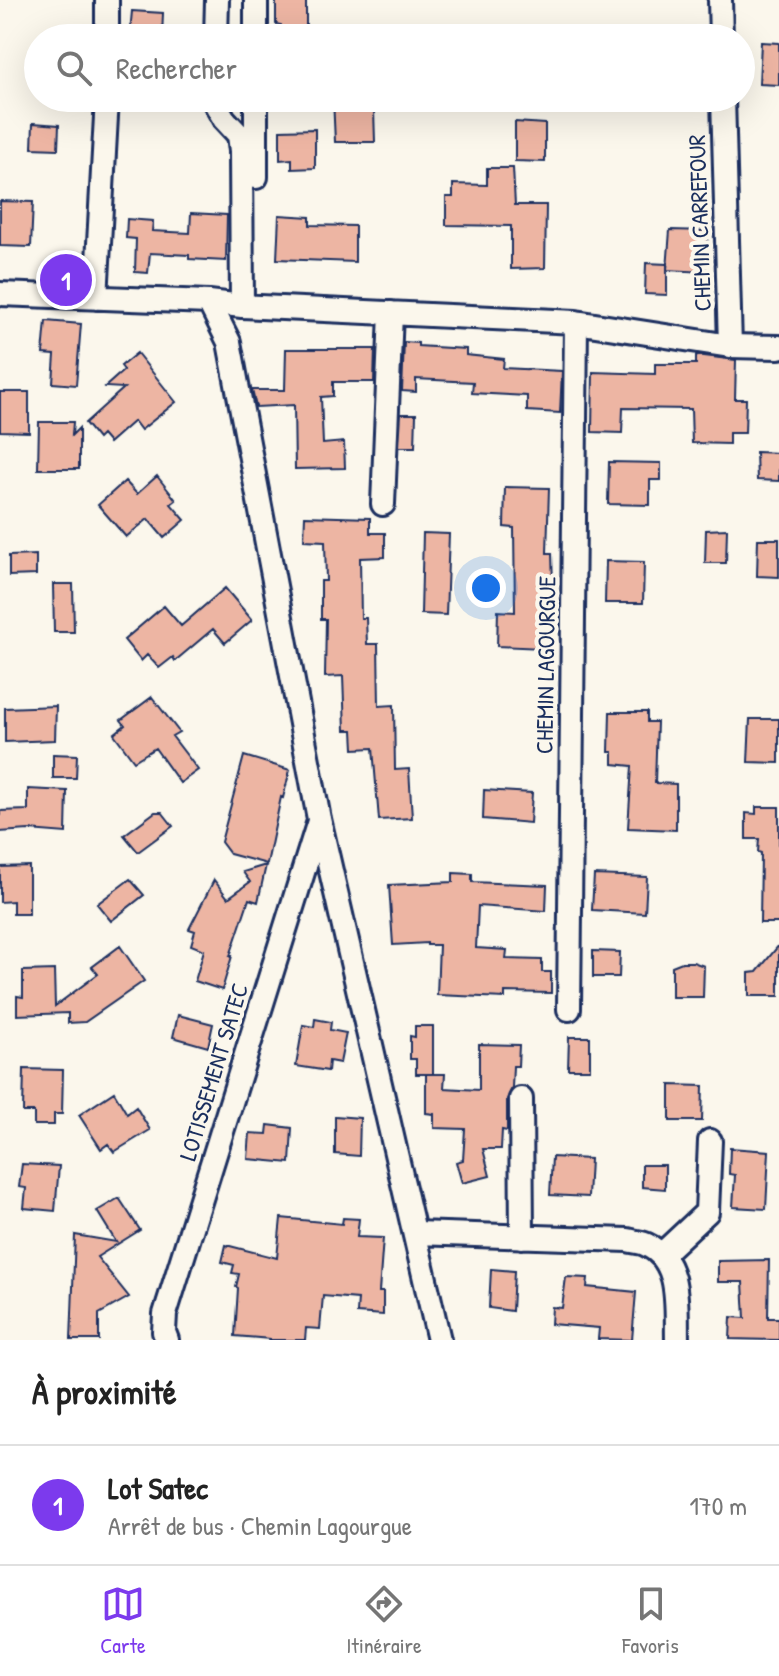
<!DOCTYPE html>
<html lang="fr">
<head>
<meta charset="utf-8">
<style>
	:root { --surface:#fff; --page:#f2f2f2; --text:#222; --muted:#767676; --line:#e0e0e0; --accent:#7c3aed }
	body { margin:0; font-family:"Patrick Hand",sans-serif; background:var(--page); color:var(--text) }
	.you { position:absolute; left:486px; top:588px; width:28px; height:28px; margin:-20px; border:6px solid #fff; border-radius:50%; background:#1a73e8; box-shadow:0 0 0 12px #1a73e833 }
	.badge { display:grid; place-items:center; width:52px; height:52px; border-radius:50%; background:var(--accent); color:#fff; font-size:26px; font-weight:700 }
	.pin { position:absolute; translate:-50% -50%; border:4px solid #fff; box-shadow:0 2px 8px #0006 }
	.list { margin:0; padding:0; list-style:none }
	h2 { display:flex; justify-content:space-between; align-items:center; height:104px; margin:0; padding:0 32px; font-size:34px }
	h2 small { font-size:26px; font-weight:400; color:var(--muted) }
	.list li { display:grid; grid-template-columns:52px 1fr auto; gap:24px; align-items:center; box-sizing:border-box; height:120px; padding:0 32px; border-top:2px solid var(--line) }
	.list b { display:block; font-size:30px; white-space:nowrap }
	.list p { margin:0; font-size:26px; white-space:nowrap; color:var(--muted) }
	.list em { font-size:26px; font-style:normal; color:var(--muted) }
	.icon { flex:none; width:44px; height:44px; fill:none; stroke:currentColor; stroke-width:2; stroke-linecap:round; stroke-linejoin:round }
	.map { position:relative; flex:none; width:779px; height:1340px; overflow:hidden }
	.search { position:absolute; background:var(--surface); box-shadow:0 8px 32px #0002; left:24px; right:24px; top:24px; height:88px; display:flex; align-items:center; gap:20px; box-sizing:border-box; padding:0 28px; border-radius:44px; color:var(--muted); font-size:30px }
	.sheet { height:224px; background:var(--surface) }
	nav { display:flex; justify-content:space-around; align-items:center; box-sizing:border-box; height:112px; border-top:2px solid var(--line); background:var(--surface); font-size:22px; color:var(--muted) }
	nav a { display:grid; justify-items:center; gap:4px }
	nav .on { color:var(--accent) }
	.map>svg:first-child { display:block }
</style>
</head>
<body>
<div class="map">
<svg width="779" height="1340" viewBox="0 0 779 1340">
	<rect width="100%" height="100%" fill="#fbf7ec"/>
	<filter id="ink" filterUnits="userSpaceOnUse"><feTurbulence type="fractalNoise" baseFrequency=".0125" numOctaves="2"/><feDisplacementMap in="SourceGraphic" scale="16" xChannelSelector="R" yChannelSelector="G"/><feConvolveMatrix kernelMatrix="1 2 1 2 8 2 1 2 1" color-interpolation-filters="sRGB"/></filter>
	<g filter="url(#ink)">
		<path fill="#edb5a3" stroke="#1b2f5e" stroke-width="2" d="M 276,0 L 306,0 L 306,34 L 281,34 L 281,25 L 276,24 Z
			M 132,11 L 163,13 L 162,38 L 140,38 L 140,34 L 130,33 Z
			M 761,42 L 779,43 L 779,85 L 759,84 Z
			M 333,98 L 363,98 L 363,110 L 374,109 L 375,142 L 335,142 Z
			M 515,122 L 545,124 L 545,162 L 515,161 Z
			M 33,123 L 59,125 L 58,149 L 32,148 Z
			M 315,129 L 315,168 L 292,169 L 292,159 L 280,160 L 280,130 Z
			M 487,168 L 513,168 L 515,205 L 546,205 L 545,268 L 511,269 L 511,226 L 446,225 L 446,197 L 453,197 L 453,184 L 487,185 Z
			M 0,201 L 33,202 L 31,247 L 0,246 Z
			M 191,213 L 227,215 L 226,261 L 189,259 L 189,255 L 150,253 L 148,273 L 135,272 L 136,239 L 126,238 L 127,219 L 153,221 L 152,231 L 190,233 Z
			M 279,215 L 310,217 L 310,225 L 355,226 L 355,262 L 277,259 Z
			M 670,230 L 708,231 L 706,272 L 667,270 Z
			M 646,263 L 667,264 L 667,295 L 645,294 Z
			M 46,321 L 81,324 L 76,385 L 53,383 L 55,355 L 43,354 Z
			M 404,342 L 418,343 L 418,346 L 466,349 L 466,355 L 504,359 L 503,368 L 562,371 L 560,413 L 527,411 L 527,396 L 472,393 L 473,382 L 416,379 L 416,392 L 402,391 Z
			M 286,349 L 375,349 L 374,382 L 333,382 L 333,396 L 321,397 L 323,444 L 344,442 L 345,468 L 295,469 L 294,405 L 256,407 L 252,390 L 285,390 Z
			M 137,353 L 176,402 L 141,430 L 134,421 L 109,443 L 102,435 L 98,439 L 85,423 L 124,388 L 105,387 L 124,370 L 121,366 Z
			M 696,355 L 736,360 L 735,399 L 746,399 L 745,433 L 729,433 L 729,444 L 692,443 L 691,409 L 623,408 L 622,433 L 592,432 L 593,372 L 655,374 L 655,364 L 696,364 Z
			M 0,392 L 29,392 L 29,432 L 0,431 Z
			M 401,414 L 416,414 L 415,447 L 399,447 Z
			M 39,422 L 73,422 L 72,435 L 79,428 L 79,469 L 38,469 Z
			M 756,452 L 779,453 L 779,481 L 757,480 Z
			M 609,462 L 661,463 L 661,480 L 650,480 L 650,505 L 608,504 Z
			M 157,476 L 176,500 L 171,504 L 185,520 L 164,538 L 148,519 L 126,537 L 98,505 L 125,481 L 137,494 Z
			M 505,487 L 549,488 L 547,553 L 552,553 L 553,585 L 544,585 L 542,648 L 497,646 L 498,611 L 515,612 L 514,528 L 504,527 Z
			M 305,516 L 370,518 L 370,533 L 385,533 L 385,557 L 360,558 L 361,618 L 366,618 L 367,644 L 378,644 L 379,706 L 394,705 L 395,770 L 409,769 L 412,818 L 379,820 L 373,748 L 354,749 L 353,730 L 345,730 L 343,676 L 325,677 L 326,619 L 321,619 L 321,581 L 326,581 L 325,541 L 304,540 Z
			M 727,529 L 726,563 L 705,563 L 706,530 Z
			M 423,533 L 449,534 L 446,615 L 421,614 Z
			M 758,539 L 779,539 L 779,577 L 757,576 Z
			M 36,555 L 36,575 L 9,576 L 9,556 Z
			M 606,561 L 644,562 L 643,603 L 605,603 Z
			M 53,584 L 73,584 L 74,632 L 54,632 Z
			M 225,588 L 252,620 L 225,643 L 213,629 L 175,661 L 173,657 L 159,668 L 147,655 L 141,661 L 124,640 L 164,606 L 181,626 Z
			M 152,697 L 179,732 L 172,736 L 198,770 L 180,783 L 155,748 L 134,761 L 114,734 L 125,725 L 121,720 Z
			M 56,706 L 55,740 L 5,742 L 5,708 Z
			M 610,712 L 647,712 L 647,722 L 657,722 L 655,783 L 676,784 L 676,830 L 628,828 L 632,766 L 613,764 L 613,752 L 609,752 Z
			M 750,719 L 779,719 L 779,763 L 748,762 Z
			M 53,754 L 77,755 L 76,778 L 53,778 Z
			M 244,756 L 290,770 L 283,798 L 281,797 L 267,864 L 230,854 L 221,842 Z
			M 28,789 L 67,791 L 66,833 L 29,830 L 0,832 L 0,811 L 28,810 Z
			M 484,790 L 532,793 L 530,823 L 483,819 Z
			M 756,807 L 779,807 L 779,923 L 760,923 L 761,853 L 758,852 L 759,839 L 746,839 L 746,813 L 756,814 Z
			M 155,812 L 162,812 L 173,826 L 138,852 L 124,835 Z
			M 266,865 L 258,902 L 249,899 L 230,956 L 232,956 L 222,990 L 195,981 L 204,950 L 191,945 L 195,931 L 189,929 L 214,880 L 228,898 L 250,882 L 243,872 Z
			M 29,866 L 29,914 L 13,914 L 13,901 L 0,902 L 0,867 Z
			M 453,873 L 472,874 L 472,882 L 547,885 L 546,911 L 478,906 L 476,948 L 507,950 L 506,959 L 542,960 L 542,972 L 551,972 L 551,993 L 505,992 L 505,998 L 437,995 L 439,945 L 427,945 L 427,943 L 393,945 L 389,885 L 453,882 Z
			M 594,875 L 647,877 L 645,913 L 592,910 Z
			M 130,879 L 144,895 L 111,921 L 97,904 Z
			M 779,945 L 779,996 L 749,996 L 749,973 L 757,972 Z
			M 120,946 L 144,981 L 85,1022 L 68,1023 L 68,1013 L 17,1015 L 17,996 L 23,997 L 23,971 L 54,970 L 55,1006 L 98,974 L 92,967 Z
			M 593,951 L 620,952 L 619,977 L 593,977 Z
			M 682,962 L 693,962 L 704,966 L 703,997 L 672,997 L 672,966 Z
			M 178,1015 L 213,1024 L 208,1047 L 173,1037 Z
			M 315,1019 L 331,1022 L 330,1030 L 346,1033 L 340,1063 L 329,1061 L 328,1071 L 296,1066 L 303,1025 L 314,1027 Z
			M 415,1026 L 433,1026 L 433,1074 L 416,1074 L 416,1059 L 410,1059 L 410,1036 L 415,1037 Z
			M 569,1037 L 590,1037 L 590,1069 L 568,1069 Z
			M 479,1044 L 519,1045 L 518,1066 L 513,1066 L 512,1088 L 507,1099 L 507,1131 L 502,1130 L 501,1149 L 483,1149 L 490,1176 L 462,1183 L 456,1162 L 463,1160 L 465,1129 L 434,1128 L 434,1114 L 426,1113 L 426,1074 L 445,1074 L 444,1088 L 479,1090 Z
			M 24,1069 L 63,1070 L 62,1114 L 54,1114 L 54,1125 L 34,1125 L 34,1112 L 23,1112 Z
			M 670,1085 L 703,1086 L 702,1121 L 670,1121 Z
			M 114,1092 L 127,1114 L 136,1107 L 150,1130 L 114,1152 L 108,1144 L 101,1149 L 79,1115 Z
			M 335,1116 L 360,1118 L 359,1156 L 335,1154 Z
			M 268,1125 L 292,1128 L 290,1163 L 248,1159 L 250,1133 L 267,1134 Z
			M 730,1148 L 769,1151 L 766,1209 L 733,1207 L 735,1175 L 729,1174 Z
			M 552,1157 L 590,1159 L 588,1197 L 550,1195 Z
			M 22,1164 L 59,1166 L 55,1211 L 24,1208 L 26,1188 L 19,1187 Z
			M 642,1165 L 665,1165 L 665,1189 L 642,1187 Z
			M 119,1198 L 140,1230 L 97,1257 L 129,1297 L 99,1314 L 99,1340 L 71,1340 L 75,1235 L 116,1242 L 97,1211 Z
			M 281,1218 L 342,1224 L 343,1218 L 359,1219 L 357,1237 L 383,1238 L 379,1292 L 383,1292 L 383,1315 L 357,1313 L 358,1299 L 323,1296 L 320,1329 L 306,1328 L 305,1340 L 270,1340 L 270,1339 L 235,1336 L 238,1288 L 236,1287 L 239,1274 L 232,1273 L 234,1265 L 222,1262 L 226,1245 L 277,1258 Z
			M 769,1260 L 768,1318 L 779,1318 L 779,1340 L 730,1339 L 731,1317 L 745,1318 L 743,1282 L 718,1282 L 718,1261 Z
			M 491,1269 L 514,1271 L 512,1311 L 489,1308 Z
			M 566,1277 L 588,1278 L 587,1287 L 636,1292 L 632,1340 L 598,1339 L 599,1328 L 551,1324 L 552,1307 L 562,1308 Z"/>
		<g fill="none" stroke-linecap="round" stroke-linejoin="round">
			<g stroke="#1b2f5e" stroke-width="28">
				<path id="minor" d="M 107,0 L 107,38
					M 720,0 L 721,38
					M 216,38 L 217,0
					M 256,38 L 256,0
					M 214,98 L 214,101 L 224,119 L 239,135 L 241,151 L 242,306
					M 723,98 L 730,346
					M 256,177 L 256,98
					M 0,294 L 209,302 L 242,306 L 576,322 L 730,346 L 779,347
					M 96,298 L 107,98
					M 209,302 L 229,342 L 319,819 L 439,1340
					M 383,504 L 391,313
					M 569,1009 L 576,322
					M 521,1099 L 522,1237
					M 416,1233 L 628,1240 C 634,1242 642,1242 647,1245 C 682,1261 676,1308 677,1340
					M 661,1255 L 707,1212 L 710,1141
					M 167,1340 L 164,1332 L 165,1314 L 319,821"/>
			</g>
			<use href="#minor" stroke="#fbf7ec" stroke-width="22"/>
		</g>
	</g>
	<g text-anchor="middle" stroke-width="8" stroke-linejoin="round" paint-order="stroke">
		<g font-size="24" fill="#1b2f5e" stroke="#fbf7ec">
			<text transform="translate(700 223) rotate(-92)" y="8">CHEMIN CARREFOUR</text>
			<text transform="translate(546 665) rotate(-89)" y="8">CHEMIN LAGOURGUE</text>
			<text transform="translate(214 1072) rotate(-73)" y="8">LOTISSEMENT SATEC</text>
		</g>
	</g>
</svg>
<div class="you"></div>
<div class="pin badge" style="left:66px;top:280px">1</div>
<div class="search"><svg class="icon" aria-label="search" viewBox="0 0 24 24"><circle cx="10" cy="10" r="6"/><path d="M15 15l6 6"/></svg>Rechercher</div>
</div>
<section class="sheet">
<h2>À proximité<small></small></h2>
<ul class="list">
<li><span class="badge">1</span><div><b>Lot Satec</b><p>Arrêt de bus · Chemin Lagourgue</p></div><em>170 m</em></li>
</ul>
</section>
<nav>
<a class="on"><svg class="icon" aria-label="map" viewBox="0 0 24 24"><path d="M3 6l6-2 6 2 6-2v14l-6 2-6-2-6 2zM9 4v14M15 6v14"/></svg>Carte</a>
<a><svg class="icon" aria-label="directions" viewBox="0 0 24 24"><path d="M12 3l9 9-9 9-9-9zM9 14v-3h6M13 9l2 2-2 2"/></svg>Itinéraire</a>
<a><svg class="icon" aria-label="saved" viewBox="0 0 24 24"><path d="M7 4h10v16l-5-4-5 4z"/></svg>Favoris</a>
</nav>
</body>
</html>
